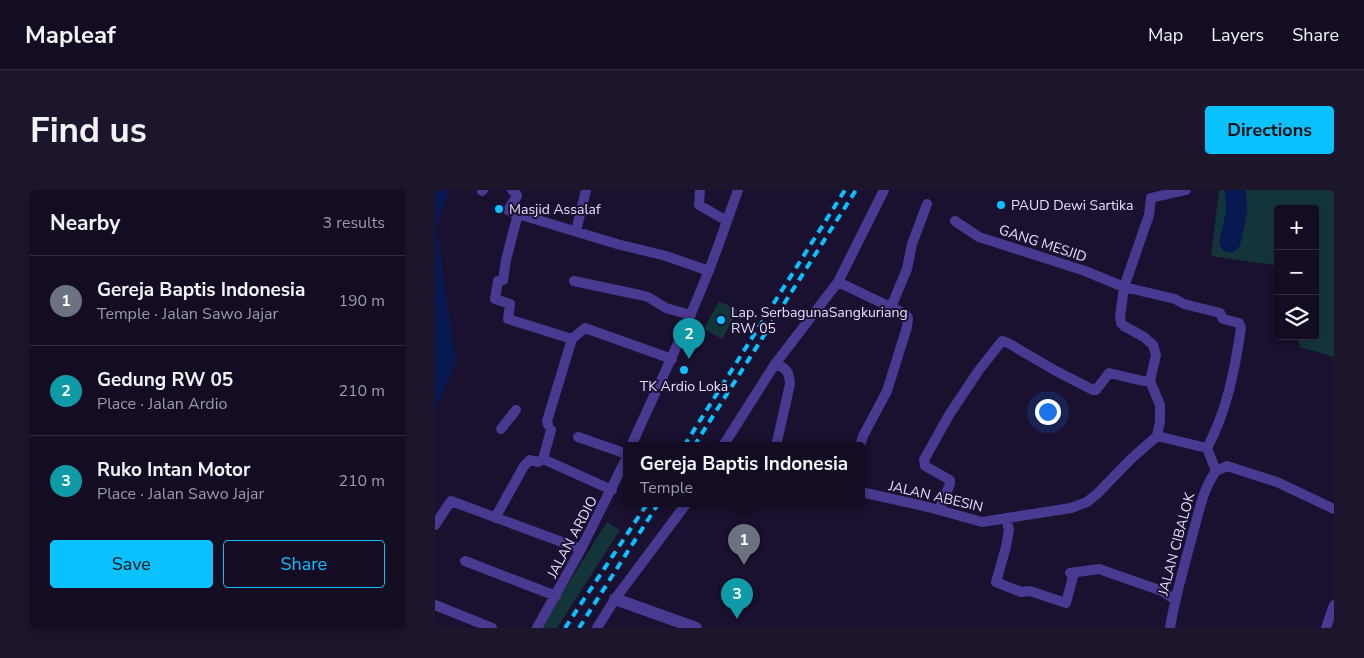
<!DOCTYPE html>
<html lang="en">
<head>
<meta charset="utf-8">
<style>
	:root { --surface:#140c23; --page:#1d152b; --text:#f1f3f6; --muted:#9d9ba6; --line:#332c41; --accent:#0ac2ff }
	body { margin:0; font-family:"Nunito Sans",sans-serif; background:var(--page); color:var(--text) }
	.controls { position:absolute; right:15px; top:15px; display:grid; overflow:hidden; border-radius:5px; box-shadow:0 2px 8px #0003 }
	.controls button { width:45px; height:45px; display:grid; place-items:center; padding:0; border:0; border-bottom:1px solid var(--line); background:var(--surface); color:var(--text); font:25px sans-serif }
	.you { position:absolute; left:612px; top:221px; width:18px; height:18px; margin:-12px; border:4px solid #fff; border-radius:50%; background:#1a73e8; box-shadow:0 0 0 8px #1a73e833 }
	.badge { display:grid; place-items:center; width:32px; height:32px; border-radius:50%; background:var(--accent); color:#fff; font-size:16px; font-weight:700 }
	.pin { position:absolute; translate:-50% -41px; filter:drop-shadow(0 1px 2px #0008) }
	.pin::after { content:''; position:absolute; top:26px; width:18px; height:15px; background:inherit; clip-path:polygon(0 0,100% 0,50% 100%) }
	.popup { position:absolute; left:188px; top:252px; width:242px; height:65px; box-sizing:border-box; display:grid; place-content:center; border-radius:5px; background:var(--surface); filter:drop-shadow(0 1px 4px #0005); font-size:16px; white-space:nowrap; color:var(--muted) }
	.popup b { font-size:19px; color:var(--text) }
	.popup::after { content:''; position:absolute; left:50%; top:100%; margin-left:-10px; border:10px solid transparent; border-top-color:var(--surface) }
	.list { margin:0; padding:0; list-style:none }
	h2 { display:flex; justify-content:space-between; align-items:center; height:65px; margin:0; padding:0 20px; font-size:21px }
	h2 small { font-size:16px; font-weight:400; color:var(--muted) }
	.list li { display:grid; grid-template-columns:32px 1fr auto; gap:15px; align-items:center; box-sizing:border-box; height:90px; padding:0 20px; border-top:1px solid var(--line) }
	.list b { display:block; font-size:19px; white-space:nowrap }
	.list p { margin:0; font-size:16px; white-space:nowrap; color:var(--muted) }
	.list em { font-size:16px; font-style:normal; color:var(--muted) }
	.actions { display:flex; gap:10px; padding:15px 20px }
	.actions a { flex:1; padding:11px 0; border:1px solid var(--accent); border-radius:5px; text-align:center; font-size:18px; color:var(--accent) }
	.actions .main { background:var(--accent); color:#111 }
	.icon { flex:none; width:28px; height:28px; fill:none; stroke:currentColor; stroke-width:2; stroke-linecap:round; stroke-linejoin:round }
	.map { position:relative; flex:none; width:899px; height:438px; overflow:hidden; border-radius:5px }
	header { display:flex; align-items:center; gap:30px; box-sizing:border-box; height:70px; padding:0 25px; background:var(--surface); border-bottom:1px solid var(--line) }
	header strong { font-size:24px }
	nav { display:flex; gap:28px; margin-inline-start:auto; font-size:18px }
	.intro { display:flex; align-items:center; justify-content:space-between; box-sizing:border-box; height:120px; padding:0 30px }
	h1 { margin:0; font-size:35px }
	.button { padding:12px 22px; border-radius:5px; background:var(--accent); color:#111; font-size:18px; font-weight:700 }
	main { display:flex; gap:30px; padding:0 30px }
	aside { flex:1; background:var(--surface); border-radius:5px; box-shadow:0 2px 8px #0003 }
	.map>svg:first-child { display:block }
</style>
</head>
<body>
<header>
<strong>Mapleaf</strong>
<nav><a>Map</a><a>Layers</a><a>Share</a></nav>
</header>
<div class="intro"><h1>Find us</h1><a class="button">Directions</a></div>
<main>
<aside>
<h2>Nearby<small>3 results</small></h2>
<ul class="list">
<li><span class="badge" style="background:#6b7280">1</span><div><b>Gereja Baptis Indonesia</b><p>Temple · Jalan Sawo Jajar</p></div><em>190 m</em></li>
<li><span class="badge" style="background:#0f9aa8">2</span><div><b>Gedung RW 05</b><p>Place · Jalan Ardio</p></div><em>210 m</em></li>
<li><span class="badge" style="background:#0f9aa8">3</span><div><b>Ruko Intan Motor</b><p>Place · Jalan Sawo Jajar</p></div><em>210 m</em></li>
</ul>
<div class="actions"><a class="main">Save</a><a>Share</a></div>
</aside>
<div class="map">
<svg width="899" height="438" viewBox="0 0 899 438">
	<rect width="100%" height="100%" fill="#1a102f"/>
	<path fill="#133539" d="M 784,0 L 899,0 L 899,167 L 865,157 L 862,146 L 880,146 L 880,19 L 843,19 L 843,81 L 839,75 L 776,66 Z
		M 284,111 L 303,120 L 287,149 L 269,139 Z
		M 172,332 L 185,340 L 122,438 L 105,438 Z"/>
	<path fill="#081850" d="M 0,0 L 15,0 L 5,24 L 2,38 L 8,86 L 21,171 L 0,221 Z"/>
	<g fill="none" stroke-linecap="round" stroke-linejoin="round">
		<path stroke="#081850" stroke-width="21" d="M 795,52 L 802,20 L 800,0"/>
		<path stroke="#493990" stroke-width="10" d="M 77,0 L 82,5 L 82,6 L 73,20 L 83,24 L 71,70 L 68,90 L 63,91 L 60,109 L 75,114 L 73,129 L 137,149 L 150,138 L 237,169
			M 47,1 L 48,0
			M 83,24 L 182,54 L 231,66 L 274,81
			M 292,31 L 303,0
			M 520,31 L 544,47 L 650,81 L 689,97 L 740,109 L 749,114 L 785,123 L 788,129 L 804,133 L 806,138 C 800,179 792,221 772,258
			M 141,41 L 151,0
			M 139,91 L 205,105 L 213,107 L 231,118 L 256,125
			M 403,92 L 470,124 L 473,128 L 472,137 L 452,201 L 428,246 L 425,256
			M 456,117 L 472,79 L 477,54 L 492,14
			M 340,174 C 352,178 354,182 355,194 L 341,256
			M 113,235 L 112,231 L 137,149
			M 66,239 L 81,220
			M 722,246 L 772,258 L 781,281 L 792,276 L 842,292 L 899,319
			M 143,247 L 192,264
			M 196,256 C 230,181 266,108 292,31 L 264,15 L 265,0
			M 288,256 L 340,174 L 403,92 L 449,0
			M 108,269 L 116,240
			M 426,302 L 493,317 L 547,332 L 636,318 L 652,312 L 662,304 L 696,269 L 722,246 L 725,231 L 725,215 L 715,191 L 721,165 L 718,155 L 709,147 L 689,136 L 686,133 L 685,127 L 689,97 L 714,25 L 716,8 L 751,0
			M 504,320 L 515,294 L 515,290 L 490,276 L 489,270 L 514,225 L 544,180 L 567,151 L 573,153 L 621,181 L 658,200 L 661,200 L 674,183 L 708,191 L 715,191
			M 60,328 L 89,276 L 95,270 L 103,272 L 108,269 L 177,300
			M 571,328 L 574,340 L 571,357 L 561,392 L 586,402 L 595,401 L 631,413 L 639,383
			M 0,335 L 16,311 L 146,359
			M 30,371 L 121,406
			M 635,383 L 664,379 L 727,401 L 740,410
			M 0,415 L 57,438
			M 102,438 L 146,359 L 192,267
			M 162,438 L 180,409 L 251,314
			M 735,438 C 740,406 750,374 758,343 C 764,321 768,299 781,281
			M 891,438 L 899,415"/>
		<path stroke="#493990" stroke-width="12" d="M 180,409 L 261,438"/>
		<path stroke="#0ac2ff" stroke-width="4" stroke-dasharray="8 6" stroke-linecap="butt" d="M 249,256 L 410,0
			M 259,256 L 421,0
			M 130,438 L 212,314
			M 144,438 L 223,314"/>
	</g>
	<g fill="#0ac2ff" stroke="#1a102f" stroke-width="2">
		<circle cx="566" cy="15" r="5"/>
		<circle cx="64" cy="19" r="5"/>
		<circle cx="286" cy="130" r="5"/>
		<circle cx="249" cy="180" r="5"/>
	</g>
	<g text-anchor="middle" stroke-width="4" stroke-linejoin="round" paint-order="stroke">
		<g font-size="14" fill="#e7deff" stroke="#1a102f" text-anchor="start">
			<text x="576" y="20">PAUD Dewi Sartika</text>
			<text x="74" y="24">Masjid Assalaf</text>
			<text x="296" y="127">Lap. SerbagunaSangkuriang<tspan x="296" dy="16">RW 05</tspan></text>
			<text x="249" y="201" text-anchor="middle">TK Ardio Loka</text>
		</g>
		<g font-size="14" fill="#e7deff" stroke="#1a102f">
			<text transform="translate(608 53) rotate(18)" y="5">GANG MESJID</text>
			<text transform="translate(501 306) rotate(13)" y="5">JALAN ABESIN</text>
			<text transform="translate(137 347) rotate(-62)" y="5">JALAN ARDIO</text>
			<text transform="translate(741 354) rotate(-75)" y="5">JALAN CIBALOK</text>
		</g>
	</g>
</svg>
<div class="controls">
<button>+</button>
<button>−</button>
<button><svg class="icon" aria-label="layers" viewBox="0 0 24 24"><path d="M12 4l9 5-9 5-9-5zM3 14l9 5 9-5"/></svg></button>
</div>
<div class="you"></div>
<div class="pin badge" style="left:309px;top:375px;background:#6b7280">1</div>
<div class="popup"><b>Gereja Baptis Indonesia</b>Temple</div>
<div class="pin badge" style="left:254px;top:169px;background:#0f9aa8">2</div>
<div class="pin badge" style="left:302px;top:429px;background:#0f9aa8">3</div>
</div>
</main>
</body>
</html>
